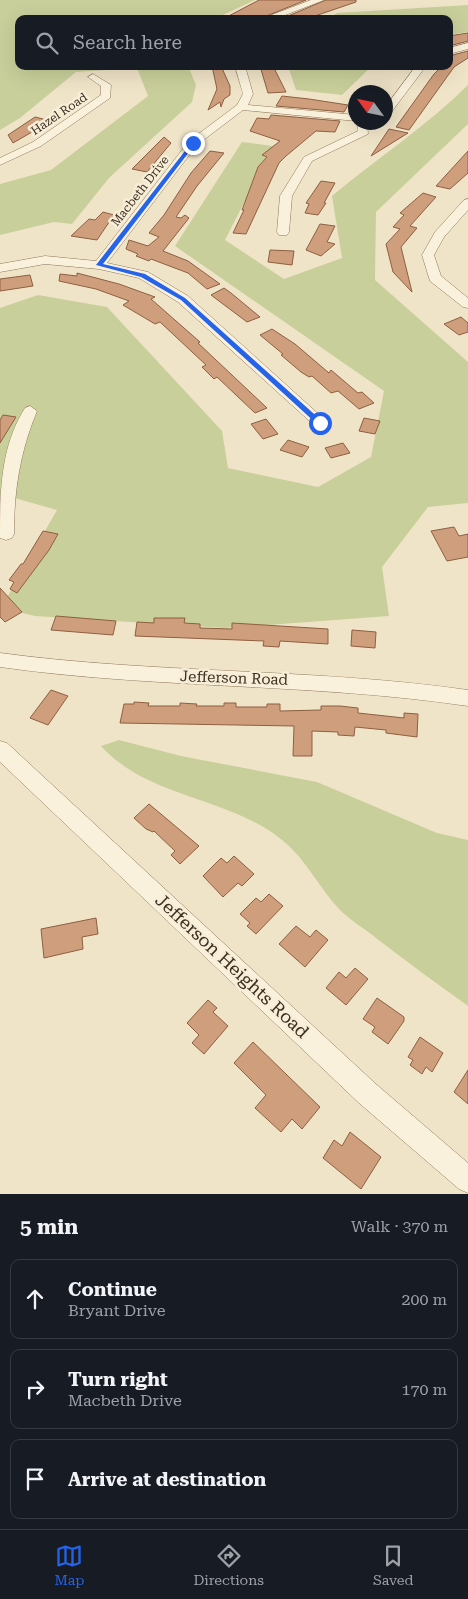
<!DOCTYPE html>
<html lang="en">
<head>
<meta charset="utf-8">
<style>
	:root { --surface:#171b24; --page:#242831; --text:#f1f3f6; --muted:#9ea1a6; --line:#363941; --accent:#2563eb }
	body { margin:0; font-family:"Roboto Serif",serif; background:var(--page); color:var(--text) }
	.compass { position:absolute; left:348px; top:85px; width:45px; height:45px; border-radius:50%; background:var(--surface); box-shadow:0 5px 20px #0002; rotate:303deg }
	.stop { position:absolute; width:15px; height:15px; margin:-11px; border:4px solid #2563eb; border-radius:50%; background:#fff }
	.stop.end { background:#2563eb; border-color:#fff; box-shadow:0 1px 5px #0008 }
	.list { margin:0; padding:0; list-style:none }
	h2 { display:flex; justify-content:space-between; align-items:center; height:65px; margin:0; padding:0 20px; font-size:21px }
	h2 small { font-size:16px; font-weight:400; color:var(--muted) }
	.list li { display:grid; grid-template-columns:32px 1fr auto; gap:15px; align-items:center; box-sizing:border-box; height:80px; margin:0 10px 10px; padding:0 10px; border:1px solid var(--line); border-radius:10px }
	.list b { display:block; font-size:19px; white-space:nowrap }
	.list p { margin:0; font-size:16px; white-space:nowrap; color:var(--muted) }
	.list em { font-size:16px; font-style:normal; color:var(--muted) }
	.icon { flex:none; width:28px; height:28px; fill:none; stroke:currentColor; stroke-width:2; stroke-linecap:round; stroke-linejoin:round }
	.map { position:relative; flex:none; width:468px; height:1194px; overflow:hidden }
	.search { position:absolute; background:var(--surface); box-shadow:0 5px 20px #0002; left:15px; right:15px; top:15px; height:55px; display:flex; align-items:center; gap:12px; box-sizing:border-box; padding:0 18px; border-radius:10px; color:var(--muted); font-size:19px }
	.sheet { height:335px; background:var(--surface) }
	nav { display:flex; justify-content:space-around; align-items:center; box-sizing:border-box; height:70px; border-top:1px solid var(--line); background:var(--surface); font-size:14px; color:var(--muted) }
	nav a { display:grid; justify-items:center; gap:2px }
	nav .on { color:var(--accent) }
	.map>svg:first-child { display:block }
</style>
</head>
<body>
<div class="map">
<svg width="468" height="1194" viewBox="0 0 468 1194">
	<rect width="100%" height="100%" fill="#f0e4c8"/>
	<path fill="#c9cf9b" d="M 0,0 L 255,0 L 214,19 L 19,19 L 19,66 L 188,66 L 196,85 L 192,102 L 109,178 L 72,224 L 54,222 L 0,235 L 0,184 L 51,170 L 148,96 L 137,68 L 76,72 L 20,118 L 0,130 Z
		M 468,5 L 468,32 L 449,35 L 449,19 L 327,19 L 337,13 Z
		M 288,66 L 372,66 L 342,95 L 296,90 Z
		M 468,85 L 468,124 L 376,212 L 375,280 L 468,362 L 468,503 L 428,507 L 382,567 L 389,616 L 225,628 L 35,616 L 1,608 L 57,510 L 0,494 L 0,308 L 38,295 L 107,307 L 222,431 L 228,468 L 318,487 L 371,457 L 384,391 L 175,246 L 242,142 L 273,146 L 225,240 L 284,279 L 342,258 L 332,196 C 377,158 427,126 468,85 Z
		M 119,740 L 181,756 L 317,782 L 437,833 L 468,840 L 468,1006 C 437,984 406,961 376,938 C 365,929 350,920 340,910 C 319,888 306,859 282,840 C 228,796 149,799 101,746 Z"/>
	<path fill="#cf9f7d" stroke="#8d5f41" d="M 259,0 L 306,0 L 259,19 L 223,19 Z
		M 326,0 L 356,0 L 356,2 L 306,19 L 281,19 Z
		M 468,33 L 468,41 L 449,46 L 449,36 Z
		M 468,51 L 468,58 L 454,67 L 409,130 L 396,127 L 434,74 L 442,66 L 449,66 L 449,56 Z
		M 212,66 L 221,66 L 230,86 L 230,95 L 224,99 L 221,107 L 220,102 L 208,110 L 217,89 Z
		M 260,66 L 273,66 L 286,92 L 268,93 Z
		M 282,96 L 309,99 L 348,105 L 344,112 L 276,106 Z
		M 271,115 L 340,121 L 335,132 L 316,131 L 286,156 L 279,163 L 246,234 L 233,233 L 244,210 L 242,210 L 258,167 L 267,157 L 262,155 L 280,141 L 250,131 L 257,118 L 269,119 Z
		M 35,117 L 51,121 L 13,143 L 8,135 Z
		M 389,129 L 408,133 L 371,156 Z
		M 164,137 L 171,143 L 147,172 L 132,169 Z
		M 210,151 L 224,153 L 197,186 L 176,217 L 181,218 L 185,215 L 189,218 L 163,251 L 188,261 L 220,284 L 207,289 L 188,273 L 151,259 L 149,261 L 136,256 L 138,254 L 126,249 L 129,240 L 148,246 L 159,237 L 149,233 L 164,215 L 191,173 Z
		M 468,151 L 468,173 L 450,189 L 436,186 Z
		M 321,181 L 335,183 L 324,203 L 326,203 L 318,215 L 305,213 L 309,204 L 306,203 Z
		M 423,193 L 436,197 L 410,226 L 417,228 L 401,247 L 412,292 L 393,272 L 386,244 L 400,229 L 393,227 L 404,215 L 400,213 Z
		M 103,212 L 114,215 L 97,240 L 71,236 L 89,219 L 95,220 Z
		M 320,224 L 335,226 L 327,242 L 335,244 L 321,256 L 306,250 Z
		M 270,250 L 294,251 L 292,265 L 268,262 Z
		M 77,273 L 119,284 L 155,297 L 151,299 L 200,342 L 198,343 L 267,408 L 255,413 L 217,377 L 214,379 L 202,367 L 206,365 L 160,322 L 155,324 L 123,305 L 129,301 L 96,289 L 59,281 L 60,274 L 77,276 Z
		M 30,275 L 33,286 L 0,291 L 0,279 Z
		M 224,288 L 231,293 L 260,317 L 247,322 L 211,295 Z
		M 461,317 L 468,323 L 468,332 L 459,335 L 444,324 Z
		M 272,329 L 295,344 L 329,373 L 331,370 L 358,393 L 362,392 L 374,403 L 359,409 L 338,391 L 331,393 L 312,376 L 309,377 L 301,372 L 281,355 L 283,354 L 260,335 Z
		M 3,415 L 16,417 L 0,443 L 0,420 Z
		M 364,418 L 380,421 L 375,434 L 359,431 Z
		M 266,419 L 278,434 L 263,439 L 251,424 Z
		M 288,440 L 309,447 L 302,457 L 280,450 Z
		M 343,443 L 350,453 L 331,458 L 325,448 Z
		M 454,527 L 459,536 L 468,534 L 468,557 L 447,561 L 431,531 Z
		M 43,531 L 58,534 L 49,550 L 17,593 L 10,589 L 14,582 L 9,580 L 21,564 L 23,564 Z
		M 0,588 L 22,612 L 5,622 L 0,617 Z
		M 56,616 L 116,621 L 113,635 L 51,630 Z
		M 154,618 L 185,618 L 184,623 L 200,624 L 200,628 L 232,629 L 232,623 L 328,629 L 328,644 L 280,641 L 279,647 L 263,646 L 264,641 L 135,636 L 137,622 L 154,623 Z
		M 352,630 L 376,632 L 375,648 L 351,646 Z
		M 51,690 L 68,696 L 48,725 L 30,718 Z
		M 134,702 L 149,703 L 148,706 L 180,706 L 180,703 L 197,704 L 196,706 L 224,706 L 224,703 L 236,703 L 236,707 L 267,707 L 267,704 L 280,704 L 280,711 L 321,710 L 321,706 L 340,706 L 358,708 L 358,713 L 404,718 L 404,713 L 418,714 L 417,737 L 386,733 L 386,730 L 355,727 L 354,736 L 338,735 L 338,732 L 312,731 L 312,756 L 293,756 L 294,726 L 120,723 L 124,704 L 134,704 Z
		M 149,804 L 199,846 L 180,864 L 171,855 L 175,851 L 154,831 L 153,832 L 146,829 L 134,818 Z
		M 234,856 L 254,874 L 242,886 L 238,883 L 223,897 L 203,876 L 221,858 L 227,863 Z
		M 269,894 L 283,906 L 256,934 L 247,926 L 250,923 L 240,914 L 256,898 L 261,902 Z
		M 96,918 L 98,934 L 82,937 L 83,949 L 44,958 L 41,929 Z
		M 296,926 L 310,937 L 316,930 L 328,940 L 305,967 L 279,944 Z
		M 355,968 L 368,979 L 346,1005 L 326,988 L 339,972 L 346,978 Z
		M 377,998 L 404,1017 L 404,1021 L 388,1044 L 372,1032 L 375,1027 L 363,1019 Z
		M 208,1000 L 217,1008 L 213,1012 L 228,1026 L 204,1054 L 192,1043 L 199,1035 L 187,1023 Z
		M 420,1037 L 443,1053 L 432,1072 L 426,1067 L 422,1074 L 410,1065 L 413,1060 L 408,1057 Z
		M 253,1042 L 320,1107 L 302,1129 L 292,1119 L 281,1132 L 255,1108 L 266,1095 L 234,1063 Z
		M 468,1070 L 468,1104 L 454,1092 Z
		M 350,1132 L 381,1157 L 361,1189 L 323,1158 L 334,1140 L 342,1146 Z"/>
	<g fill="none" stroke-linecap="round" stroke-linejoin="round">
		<g stroke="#8d765c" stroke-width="1">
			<path id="minor" d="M 311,0 L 324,0 L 275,19 L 261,19 Z
				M 468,43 L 468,49 L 449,54 L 449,48 Z
				M 235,66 L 245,66 L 253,94 L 248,105 L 356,115 L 356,121 L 243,110 L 197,145 L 107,263 L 148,272 L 188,296 L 325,420 L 327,423 L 325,426 L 315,426 L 178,302 L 139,278 L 99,269 L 45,264 L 0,272 L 0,264 L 45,256 L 96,261 L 189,141 L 237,105 L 243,94 Z
				M 416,66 L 426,66 L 390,114 L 386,115 L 386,106 Z
				M 93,74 L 111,85 L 110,98 L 41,146 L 0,165 L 0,158 L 33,142 L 101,95 L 101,86 L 88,77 Z
				M 357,122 L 367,122 L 368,134 L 312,161 L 292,196 L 289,232 L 287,235 L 279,235 L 277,232 L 280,196 L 304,157 L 358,131 Z
				M 468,199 L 468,210 L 444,237 L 434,255 L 441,276 L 468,298 L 468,308 L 463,307 L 430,281 L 422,255 L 435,232 L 464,200 Z
				M 30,406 L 37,411 C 20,452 14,490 14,534 L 12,538 L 6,540 L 0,538 C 0,494 0,447 25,408 Z
				M 0,653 C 155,674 313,668 468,690 L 468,706 C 313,683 155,689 0,667 Z
				M 0,741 L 7,743 L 377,1085 L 468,1163 L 468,1193 L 459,1189 L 359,1103 L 0,762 Z"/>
		</g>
		<use href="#minor" fill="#faf1dc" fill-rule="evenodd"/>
	</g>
	<path fill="#2563eb" d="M 192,142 L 196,143 L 103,264 L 145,274 L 185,298 L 323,422 L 323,425 L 318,425 L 181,300 L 141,277 L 96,265 Z"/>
	<g text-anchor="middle" stroke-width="5" stroke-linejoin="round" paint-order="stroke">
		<g font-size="12" fill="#3d2e20" stroke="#f7eed8">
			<text transform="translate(59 114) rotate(-34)" y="4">Hazel Road</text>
			<text transform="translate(140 191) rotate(-52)" y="4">Macbeth Drive</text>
		</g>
		<g font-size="15" fill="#3d2e20" stroke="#f7eed8">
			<text transform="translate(234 678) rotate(2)" y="5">Jefferson Road</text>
		</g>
		<g font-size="18" fill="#3d2e20" stroke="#f7eed8">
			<text transform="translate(232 966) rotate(43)" y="6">Jefferson Heights Road</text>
		</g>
	</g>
</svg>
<svg class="compass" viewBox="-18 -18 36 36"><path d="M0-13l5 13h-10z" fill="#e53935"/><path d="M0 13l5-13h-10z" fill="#9ea1a6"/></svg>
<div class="stop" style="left:320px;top:423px"></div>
<div class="stop end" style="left:193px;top:143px"></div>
<div class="search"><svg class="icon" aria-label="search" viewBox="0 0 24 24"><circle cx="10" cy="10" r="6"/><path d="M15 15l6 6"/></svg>Search here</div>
</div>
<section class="sheet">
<h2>5 min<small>Walk · 370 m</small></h2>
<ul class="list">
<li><svg class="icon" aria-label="ahead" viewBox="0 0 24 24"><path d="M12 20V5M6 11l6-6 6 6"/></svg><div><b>Continue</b><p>Bryant Drive</p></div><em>200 m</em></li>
<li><svg class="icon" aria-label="right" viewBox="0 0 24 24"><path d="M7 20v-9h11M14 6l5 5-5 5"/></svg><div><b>Turn right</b><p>Macbeth Drive</p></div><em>170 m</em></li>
<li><svg class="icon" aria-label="arrive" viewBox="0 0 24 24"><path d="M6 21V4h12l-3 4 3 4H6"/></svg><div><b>Arrive at destination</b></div></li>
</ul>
</section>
<nav>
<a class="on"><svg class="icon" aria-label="map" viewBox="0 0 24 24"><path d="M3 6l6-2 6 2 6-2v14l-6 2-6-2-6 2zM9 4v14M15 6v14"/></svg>Map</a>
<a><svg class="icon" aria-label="directions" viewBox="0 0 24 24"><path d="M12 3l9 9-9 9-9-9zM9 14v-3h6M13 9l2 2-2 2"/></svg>Directions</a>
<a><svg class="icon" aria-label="saved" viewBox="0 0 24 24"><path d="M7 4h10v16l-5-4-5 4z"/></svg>Saved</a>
</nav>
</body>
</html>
